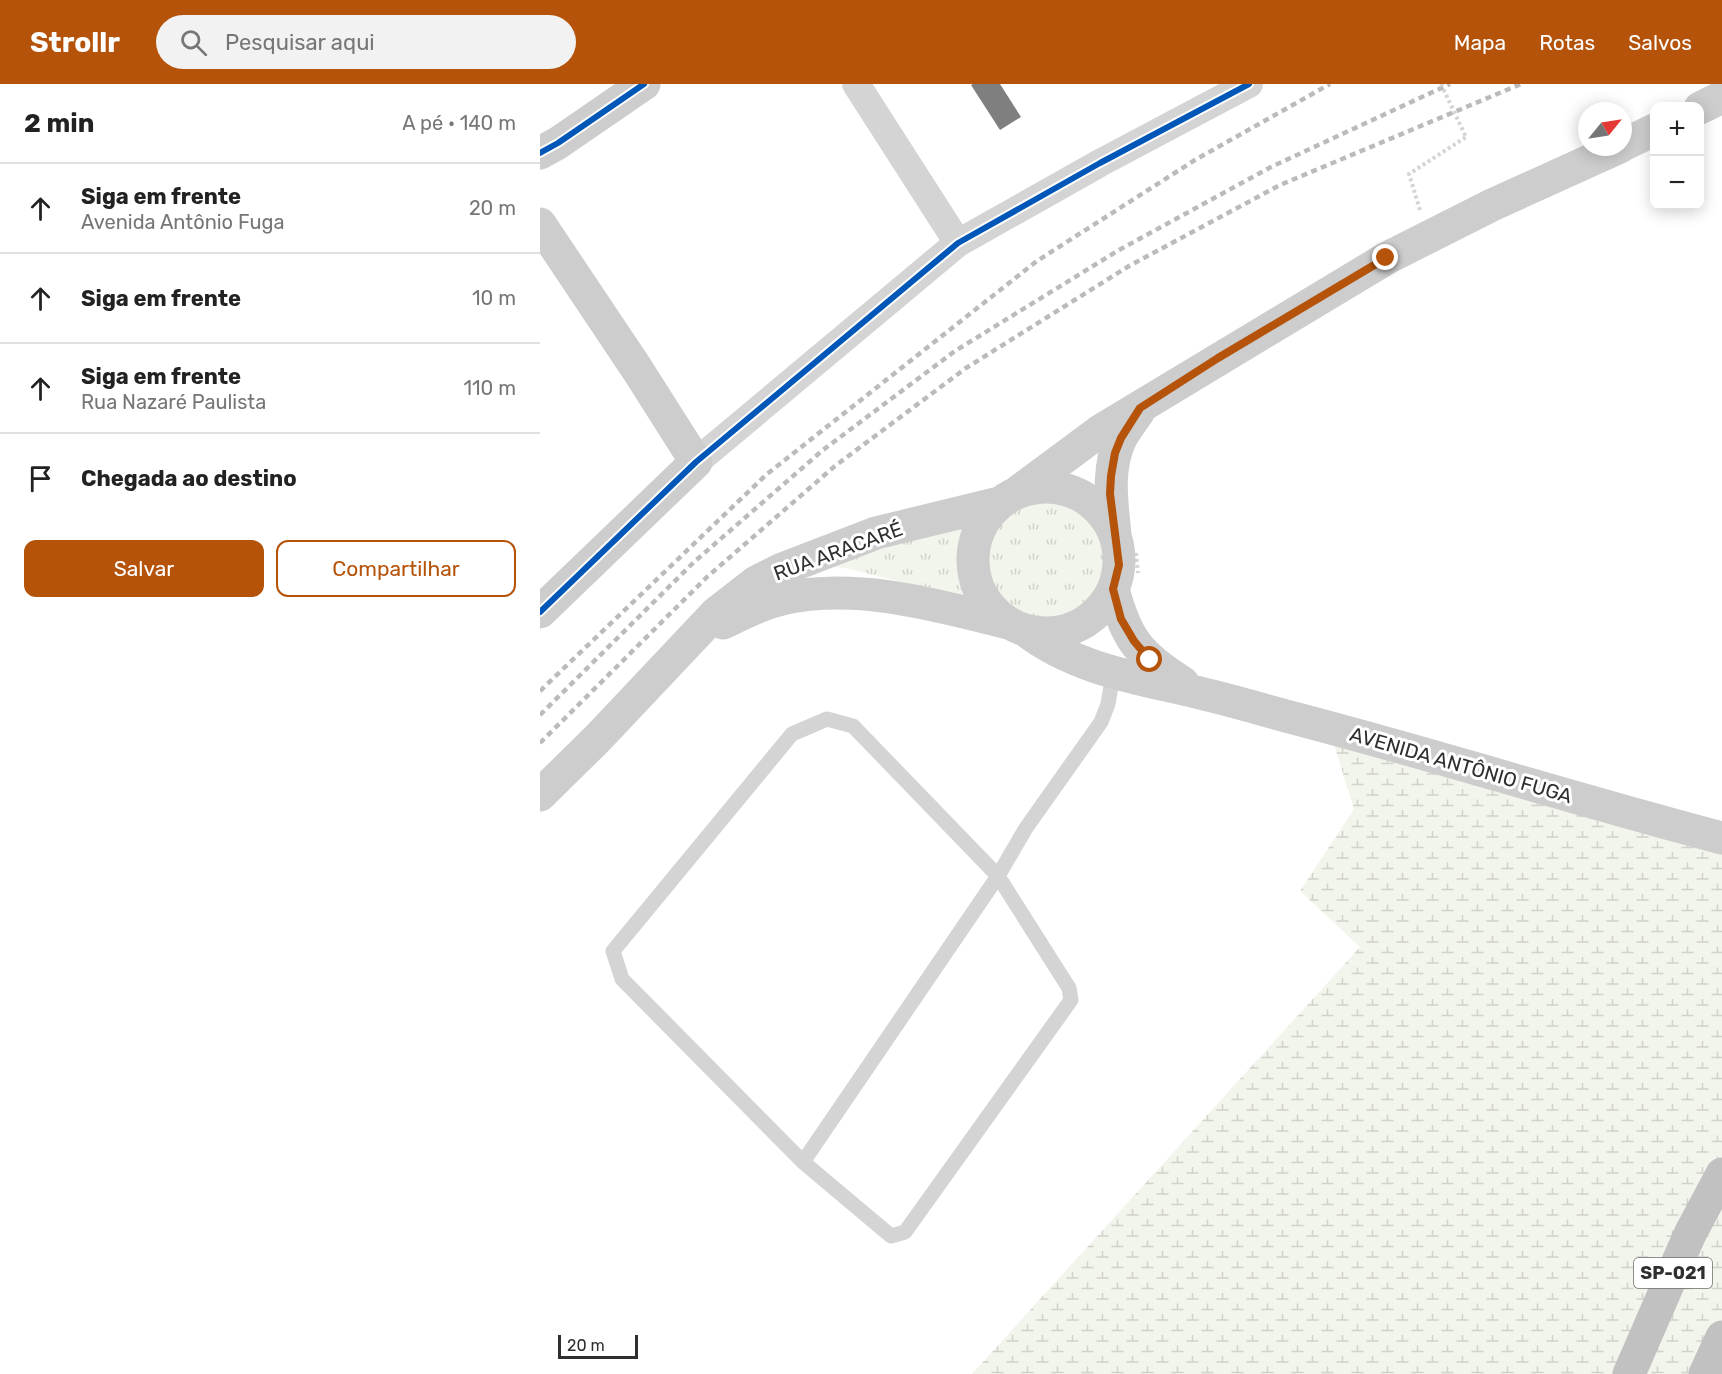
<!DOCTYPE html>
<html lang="pt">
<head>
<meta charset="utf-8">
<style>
	:root { --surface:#fff; --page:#f2f2f2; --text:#222; --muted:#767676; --line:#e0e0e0; --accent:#b45309 }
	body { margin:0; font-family:Rubik,sans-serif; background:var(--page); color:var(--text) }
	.controls { position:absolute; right:18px; top:18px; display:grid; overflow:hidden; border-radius:12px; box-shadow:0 3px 15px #0003 }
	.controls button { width:54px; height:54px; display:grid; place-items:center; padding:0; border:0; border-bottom:2px solid var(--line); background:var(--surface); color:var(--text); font:30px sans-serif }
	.compass { position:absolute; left:1038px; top:18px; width:54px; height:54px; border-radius:50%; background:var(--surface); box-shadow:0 3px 15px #0003; rotate:60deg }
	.scale { position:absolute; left:18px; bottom:15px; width:80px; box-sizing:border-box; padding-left:6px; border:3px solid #2f2f2f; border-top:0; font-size:16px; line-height:21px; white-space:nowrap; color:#2f2f2f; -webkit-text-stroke:4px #fff; paint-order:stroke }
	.stop { position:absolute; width:18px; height:18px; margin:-14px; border:4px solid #b45309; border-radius:50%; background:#fff }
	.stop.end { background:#b45309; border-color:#fff; box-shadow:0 2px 6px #0008 }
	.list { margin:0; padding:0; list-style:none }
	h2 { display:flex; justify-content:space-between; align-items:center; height:78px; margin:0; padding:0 24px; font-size:26px }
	h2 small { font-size:20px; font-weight:400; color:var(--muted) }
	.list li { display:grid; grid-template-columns:39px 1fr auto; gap:18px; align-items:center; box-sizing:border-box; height:90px; padding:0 24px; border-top:2px solid var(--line) }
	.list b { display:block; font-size:22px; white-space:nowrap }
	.list p { margin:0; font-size:20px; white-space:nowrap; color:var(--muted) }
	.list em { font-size:20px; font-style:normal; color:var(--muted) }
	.actions { display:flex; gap:12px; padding:18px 24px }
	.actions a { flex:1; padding:14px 0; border:2px solid var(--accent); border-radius:12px; text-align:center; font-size:21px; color:var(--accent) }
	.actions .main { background:var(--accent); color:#fff }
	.icon { flex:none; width:33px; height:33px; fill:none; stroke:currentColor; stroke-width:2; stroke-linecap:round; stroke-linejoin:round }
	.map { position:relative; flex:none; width:1182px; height:1290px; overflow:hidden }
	header { display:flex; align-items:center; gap:36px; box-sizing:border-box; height:84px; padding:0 30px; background:var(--accent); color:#fff }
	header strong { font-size:28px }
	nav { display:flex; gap:33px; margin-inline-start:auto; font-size:21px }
	.search { width:420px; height:54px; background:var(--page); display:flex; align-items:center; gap:15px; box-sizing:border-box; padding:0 21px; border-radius:33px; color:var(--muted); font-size:22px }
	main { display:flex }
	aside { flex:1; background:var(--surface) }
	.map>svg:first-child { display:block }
</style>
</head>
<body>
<header>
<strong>Strollr</strong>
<div class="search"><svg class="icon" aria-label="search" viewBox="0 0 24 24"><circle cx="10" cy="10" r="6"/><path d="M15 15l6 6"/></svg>Pesquisar aqui</div>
<nav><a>Mapa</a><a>Rotas</a><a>Salvos</a></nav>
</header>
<main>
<aside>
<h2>2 min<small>A pé · 140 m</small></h2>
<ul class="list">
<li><svg class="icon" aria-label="ahead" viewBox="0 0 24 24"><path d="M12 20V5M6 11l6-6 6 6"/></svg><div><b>Siga em frente</b><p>Avenida Antônio Fuga</p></div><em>20 m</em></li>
<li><svg class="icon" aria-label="ahead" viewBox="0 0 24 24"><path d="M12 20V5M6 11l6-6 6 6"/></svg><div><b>Siga em frente</b></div><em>10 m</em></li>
<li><svg class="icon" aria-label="ahead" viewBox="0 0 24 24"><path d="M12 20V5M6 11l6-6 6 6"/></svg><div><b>Siga em frente</b><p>Rua Nazaré Paulista</p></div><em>110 m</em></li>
<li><svg class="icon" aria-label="arrive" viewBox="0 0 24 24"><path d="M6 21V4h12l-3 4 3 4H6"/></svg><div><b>Chegada ao destino</b></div></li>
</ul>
<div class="actions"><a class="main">Salvar</a><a>Compartilhar</a></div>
</aside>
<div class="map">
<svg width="1182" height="1290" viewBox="0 0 1182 1290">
	<defs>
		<pattern id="grass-tufts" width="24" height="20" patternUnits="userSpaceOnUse" patternTransform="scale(1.5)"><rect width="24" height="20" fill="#f2f5ec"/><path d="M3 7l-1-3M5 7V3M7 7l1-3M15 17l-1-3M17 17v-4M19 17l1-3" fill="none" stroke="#d0d2cb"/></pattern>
		<pattern id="wetland-marsh" width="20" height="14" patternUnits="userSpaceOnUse" patternTransform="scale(1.5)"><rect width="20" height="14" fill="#f2f5ec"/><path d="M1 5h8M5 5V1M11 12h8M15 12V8" fill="none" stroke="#d0d2cb"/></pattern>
	</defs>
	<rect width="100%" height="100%" fill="#fff"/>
	<path fill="url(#grass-tufts)" d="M448 477a59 59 0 1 1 118 0a59 59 0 1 1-118 0Z
		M 428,441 C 421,474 421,483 431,516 L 310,485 L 283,481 L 334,462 Z"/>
	<path fill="url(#wetland-marsh)" d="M 792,654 L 1182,765 L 1182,1290 L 432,1290 L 820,863 L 760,807 L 814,725 Z"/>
	<path fill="#7f7f7f" d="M 433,0 L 460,0 L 481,33 L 460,46 L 431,1 Z"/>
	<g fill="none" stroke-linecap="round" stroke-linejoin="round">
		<path stroke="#d4d4d4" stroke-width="4" stroke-dasharray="3 3" stroke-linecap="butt" d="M 880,126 L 869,90 L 926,53
			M 596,469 L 598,489"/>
		<path stroke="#d4d4d4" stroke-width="15" d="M 287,635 L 313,642 L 458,792 L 529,904 L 531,916 L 365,1148 L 351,1152 L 263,1078 L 82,895 L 73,867 L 252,650 Z
			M 263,1078 L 458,792 L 486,744 L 561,638 L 568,620 L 573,590"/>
		<path stroke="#d4d4d4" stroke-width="28" d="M 316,0 L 418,159
			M 156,378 L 418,159 L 560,79 L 709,0"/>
		<path stroke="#cdcdcd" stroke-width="33" d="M 1160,24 L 1182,13
			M 1083,61 L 1114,46
			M 0,69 L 18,59 L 104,0
			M 0,140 L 97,285 L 156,378 L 0,528
			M433 476a73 73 0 1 1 146 0a73 73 0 1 1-146 0Z
			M 479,407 L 560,347 L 847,174 L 952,121 L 1080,63
			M 575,451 C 572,419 566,385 581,354 C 586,345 593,336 599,327
			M 573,505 C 586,555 599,571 643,599
			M 183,539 C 202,530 222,519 242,515 C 316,498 396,521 468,539
			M 486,547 C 537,586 599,594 660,609 C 694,617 727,627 761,636 C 902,673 1041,717 1182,754
			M 0,711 L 58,654 L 176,529 L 216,498 L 240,486 L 336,449 L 459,419"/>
		<path stroke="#c1c1c1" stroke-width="33" d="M 1089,1290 L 1150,1150 L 1182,1090
			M 1165,1290 L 1182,1253"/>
		<path stroke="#bbb" stroke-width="4.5" stroke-dasharray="6 4.5" stroke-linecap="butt" d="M 0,607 L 227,390 L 497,177 L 655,76 L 790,0
			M 0,631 L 154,478 L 283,366 L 415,267 L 579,166 L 731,83 L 910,0
			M 0,659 L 167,493 L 295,382 L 426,284 L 589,182 L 740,101 L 981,0"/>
		<path stroke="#d4d4d4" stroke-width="4" stroke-dasharray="3 3" stroke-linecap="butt" d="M 901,0 L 926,53"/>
		<g stroke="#fff" stroke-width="10">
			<path id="cycleway" d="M 0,69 L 18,59 L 104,0
				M 0,528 L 156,378 L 418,159 L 560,79 L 709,0"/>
		</g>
		<use href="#cycleway" stroke="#0057b8" stroke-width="6"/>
	</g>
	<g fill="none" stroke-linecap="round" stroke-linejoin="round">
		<path stroke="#b45309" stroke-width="8" d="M 610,576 L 594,557 L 581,535 L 573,505 L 579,481 L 570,410 L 571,392 L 575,369 L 581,354 L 600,324 L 678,274 L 846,174"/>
	</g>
	<g text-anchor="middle" stroke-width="6" stroke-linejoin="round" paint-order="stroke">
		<rect fill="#fff" stroke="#6d6d6d" stroke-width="1.5" x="1094" y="1174" width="78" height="30" rx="4.5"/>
		<g font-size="18" font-weight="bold" fill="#2f2f2f">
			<text x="1133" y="1195">SP-021</text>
		</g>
		<g font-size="20" fill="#2f2f2f" stroke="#fff">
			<text transform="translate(298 467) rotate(-20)" y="7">RUA ARACARÉ</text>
			<text transform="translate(921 681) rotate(16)" y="7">AVENIDA ANTÔNIO FUGA</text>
		</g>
	</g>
</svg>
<div class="controls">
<button>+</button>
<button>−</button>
</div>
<svg class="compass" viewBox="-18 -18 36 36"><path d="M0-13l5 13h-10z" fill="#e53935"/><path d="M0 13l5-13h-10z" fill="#767676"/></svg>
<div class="scale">20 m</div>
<div class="stop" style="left:610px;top:576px"></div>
<div class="stop end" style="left:846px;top:174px"></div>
</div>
</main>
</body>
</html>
